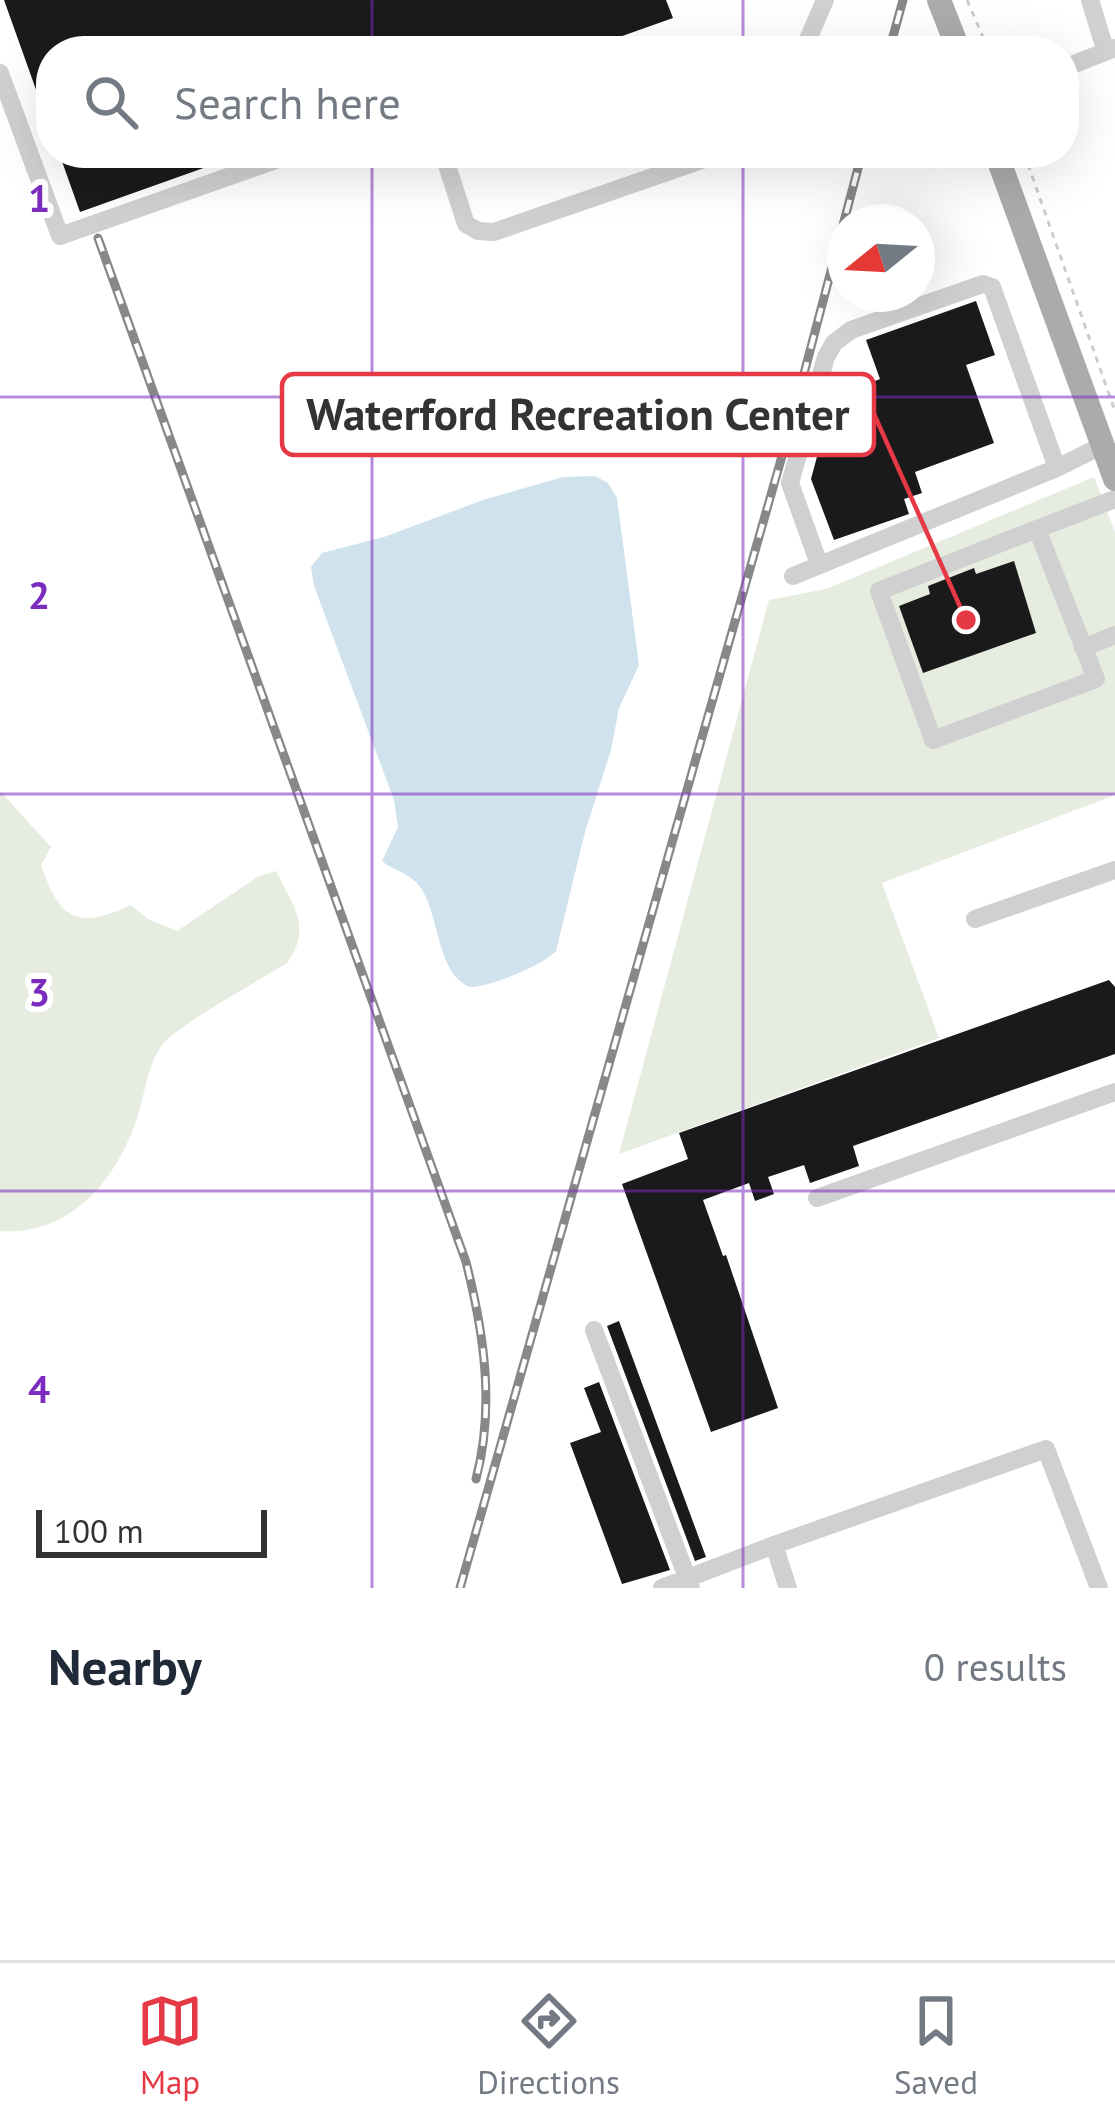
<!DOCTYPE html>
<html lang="en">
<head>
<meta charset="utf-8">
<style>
	:root { --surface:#fff; --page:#f2f2f3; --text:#1f2937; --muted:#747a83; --line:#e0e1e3; --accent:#e63946 }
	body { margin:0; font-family:"PT Sans",sans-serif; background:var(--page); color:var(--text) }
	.compass { position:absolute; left:827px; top:204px; width:108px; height:108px; border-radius:50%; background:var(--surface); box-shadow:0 12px 48px #0002; rotate:252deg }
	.scale { position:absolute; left:36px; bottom:30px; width:231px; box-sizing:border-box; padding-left:12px; border:6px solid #333; border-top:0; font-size:33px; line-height:42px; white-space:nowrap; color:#333; -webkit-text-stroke:9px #fff; paint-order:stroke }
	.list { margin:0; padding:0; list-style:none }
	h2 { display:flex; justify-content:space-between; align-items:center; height:156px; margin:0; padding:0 48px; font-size:51px }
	h2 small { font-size:39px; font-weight:400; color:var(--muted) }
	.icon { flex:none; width:66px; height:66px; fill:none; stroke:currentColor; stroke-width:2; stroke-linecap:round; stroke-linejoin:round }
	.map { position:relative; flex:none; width:1115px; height:1588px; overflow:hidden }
	.search { position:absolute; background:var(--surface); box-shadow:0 12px 48px #0002; left:36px; right:36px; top:36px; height:132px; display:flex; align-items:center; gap:30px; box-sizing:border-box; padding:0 42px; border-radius:48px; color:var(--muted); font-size:45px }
	.sheet { height:372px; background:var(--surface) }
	nav { display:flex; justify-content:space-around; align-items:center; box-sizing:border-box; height:168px; border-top:3px solid var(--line); background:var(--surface); font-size:33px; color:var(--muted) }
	nav a { display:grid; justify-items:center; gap:6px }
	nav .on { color:var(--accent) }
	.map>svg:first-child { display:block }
</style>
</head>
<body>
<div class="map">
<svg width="1115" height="1588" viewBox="0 0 1115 1588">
	<rect width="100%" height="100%" fill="#fff"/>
	<path fill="#e6ecdf" d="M 1094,477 L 1115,532 L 1115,795 L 882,883 L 939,1038 L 619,1154 L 769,600 L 826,589 Z
		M 0,791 L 51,847 L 41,865 C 60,919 76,931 131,905 L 148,919 L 177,931 L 259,876 L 276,871 C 293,907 313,927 287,963 C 262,979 176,1026 162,1045 C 148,1064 145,1093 138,1115 C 118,1178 72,1236 0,1231 Z"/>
	<path fill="#cfe2ee" d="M 595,476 L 608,483 L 617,498 L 639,665 L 619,708 L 611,750 L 585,832 L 556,951 C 542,966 492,986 470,987 C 436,973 440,914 420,887 C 410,873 394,871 382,861 L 398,827 L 394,800 L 314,586 L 311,567 L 322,553 L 384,537 L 483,500 L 563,477 Z"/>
	<path fill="#1a1a1a" d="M 4,0 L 666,0 L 673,18 L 580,51 L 51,51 L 49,126 Z
		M 59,153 L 239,153 L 240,155 L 80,212 Z
		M 976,301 L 995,355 L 966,365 L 994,443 L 915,472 L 922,493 L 904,499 L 909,514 L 834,540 L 811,479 L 829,412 L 867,400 L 862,386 L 880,379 L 866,340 Z
		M 1014,561 L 1036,633 L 923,673 L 899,606 L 930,594 L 928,586 L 974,568 L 976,574 Z
		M 1109,980 L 1115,987 L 1115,1054 L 853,1146 L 859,1166 L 810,1183 L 804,1165 L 768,1177 L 774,1194 L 755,1201 L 749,1183 L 703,1200 L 723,1256 L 726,1255 L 778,1408 L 711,1432 L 622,1184 L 688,1159 L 679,1133 Z
		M 619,1321 L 706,1557 L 695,1561 L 607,1326 Z
		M 599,1382 L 670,1570 L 622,1584 L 570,1443 L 601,1432 L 584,1388 Z"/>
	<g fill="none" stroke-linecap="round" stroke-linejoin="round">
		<path stroke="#cdcdcd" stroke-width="3" stroke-dasharray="6 6" stroke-linecap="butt" d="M 967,0 L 989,51
			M 1024,153 L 1115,411"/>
		<path stroke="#d0d0d0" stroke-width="18" d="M 1090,0 L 1106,52
			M 803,51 L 825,0
			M 1064,68 L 1115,48
			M 0,73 L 60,236 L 296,153
			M 443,153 L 466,224 L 478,231 L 494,232 L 722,153
			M 1037,529 L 879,591 L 933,740 L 1096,679 L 1037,529 L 1115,499
			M 819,564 L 790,483 L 826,357 L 834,343 L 851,330 L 983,284 L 992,287 L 1057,468
			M 793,576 L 1057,468 L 1103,445
			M 1083,648 L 1115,635
			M 975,919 L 1115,870
			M 817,1198 L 1115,1092
			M 594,1330 L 691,1588
			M 662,1588 L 774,1545
			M 788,1588 L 774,1545 L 1046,1449 L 1099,1588"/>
		<path stroke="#ababab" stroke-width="24" d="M 939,0 L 959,51
			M 996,153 L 1115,479"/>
		<g stroke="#888" stroke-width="9">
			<path id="rail" d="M 889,51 L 903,0
				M 98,238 L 466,1262 C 484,1333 495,1407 476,1479
				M 460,1588 L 786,442 L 862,153"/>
		</g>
		<use href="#rail" stroke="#fff" stroke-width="4.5" stroke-dasharray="14" stroke-linecap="butt"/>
	</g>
	<path fill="none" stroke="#7b2cbf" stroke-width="3" stroke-opacity="0.55" d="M 372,0 L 372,51M 743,0 L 743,51M 372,153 L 372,1588M 743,153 L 743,1588M 0,397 L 1115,397M 0,794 L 1115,794M 0,1191 L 1115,1191"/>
	<g font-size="39" text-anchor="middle" font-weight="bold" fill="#7b2cbf" stroke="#fff" stroke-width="12" stroke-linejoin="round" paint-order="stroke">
		<text x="39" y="212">1</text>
		<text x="39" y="609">2</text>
		<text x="39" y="1006">3</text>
		<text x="39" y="1403">4</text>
	</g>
	<path fill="none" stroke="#e63946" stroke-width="4.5" d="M966 620L874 414"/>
	<circle fill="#e63946" stroke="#fff" stroke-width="4.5" cx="966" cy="620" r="12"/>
	<rect fill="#fff" stroke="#e63946" stroke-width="4.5" x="282" y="374" width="592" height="81" rx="12"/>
	<g font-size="45" text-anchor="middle" font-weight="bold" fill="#333">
		<text x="578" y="430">Waterford Recreation Center</text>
	</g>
</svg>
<svg class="compass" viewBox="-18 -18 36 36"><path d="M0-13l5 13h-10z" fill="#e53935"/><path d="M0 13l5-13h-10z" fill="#747a83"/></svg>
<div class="scale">100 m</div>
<div class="search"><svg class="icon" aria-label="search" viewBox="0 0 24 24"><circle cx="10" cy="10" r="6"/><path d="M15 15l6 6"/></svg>Search here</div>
</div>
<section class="sheet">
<h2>Nearby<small>0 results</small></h2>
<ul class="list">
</ul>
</section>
<nav>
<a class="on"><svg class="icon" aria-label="map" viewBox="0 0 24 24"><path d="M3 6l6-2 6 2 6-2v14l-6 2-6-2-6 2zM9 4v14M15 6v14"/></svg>Map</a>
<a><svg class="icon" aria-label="directions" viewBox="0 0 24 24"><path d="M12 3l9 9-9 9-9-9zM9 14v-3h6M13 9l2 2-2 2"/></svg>Directions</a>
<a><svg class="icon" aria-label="saved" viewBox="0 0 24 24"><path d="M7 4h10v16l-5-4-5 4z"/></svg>Saved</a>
</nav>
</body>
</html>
